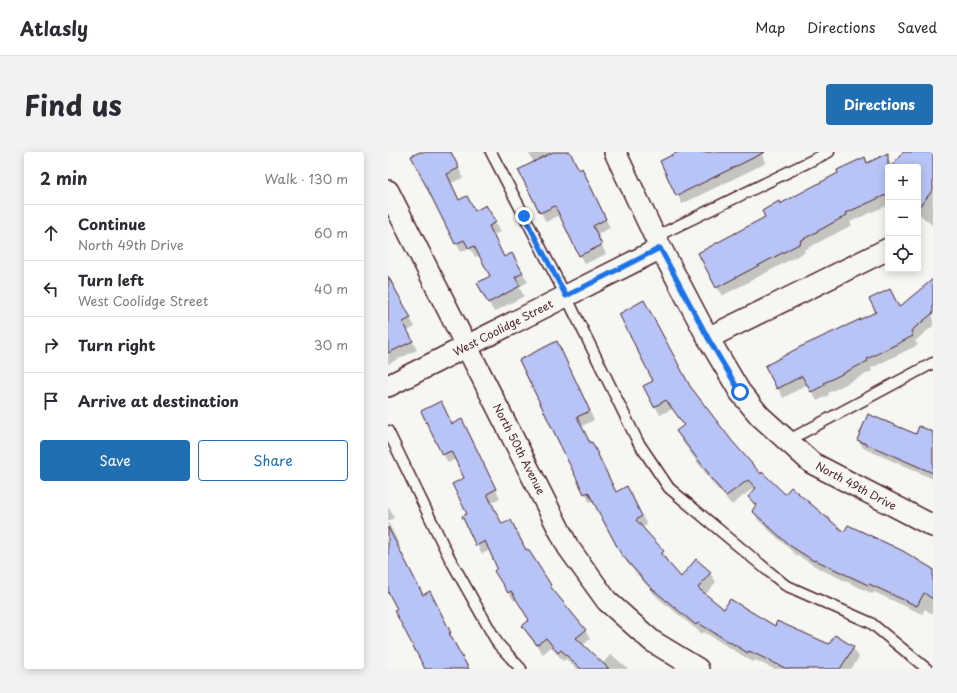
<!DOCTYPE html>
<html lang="en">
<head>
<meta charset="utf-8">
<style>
	:root { --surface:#fff; --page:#f2f2f3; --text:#2b2b33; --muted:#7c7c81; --line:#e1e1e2; --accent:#1f6fb2 }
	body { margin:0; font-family:"Playpen Sans",sans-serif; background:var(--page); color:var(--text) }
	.controls { position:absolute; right:12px; top:12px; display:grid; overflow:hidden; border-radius:4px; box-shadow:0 2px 10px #0003 }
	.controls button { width:36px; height:36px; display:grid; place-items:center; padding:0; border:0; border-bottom:1px solid var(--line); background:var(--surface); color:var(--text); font:20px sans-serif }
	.stop { position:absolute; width:12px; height:12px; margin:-9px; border:3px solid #1a73e8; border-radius:50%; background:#fff }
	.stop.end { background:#1a73e8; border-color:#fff; box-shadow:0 1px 4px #0008 }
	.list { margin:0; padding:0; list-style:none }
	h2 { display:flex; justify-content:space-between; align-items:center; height:52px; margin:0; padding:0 16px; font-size:17px }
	h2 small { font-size:13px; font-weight:400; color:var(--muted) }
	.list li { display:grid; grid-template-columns:26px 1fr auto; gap:12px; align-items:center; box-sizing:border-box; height:56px; padding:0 16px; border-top:1px solid var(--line) }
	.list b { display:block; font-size:15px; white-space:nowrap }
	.list p { margin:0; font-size:13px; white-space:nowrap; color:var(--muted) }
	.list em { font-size:13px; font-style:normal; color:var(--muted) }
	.actions { display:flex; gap:8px; padding:12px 16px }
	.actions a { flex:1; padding:9px 0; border:1px solid var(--accent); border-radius:4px; text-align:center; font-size:14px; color:var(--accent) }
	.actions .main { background:var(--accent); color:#fff }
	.icon { flex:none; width:22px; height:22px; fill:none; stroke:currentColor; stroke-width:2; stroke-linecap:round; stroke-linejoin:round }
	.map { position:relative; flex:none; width:545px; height:517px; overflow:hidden; border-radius:4px }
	header { display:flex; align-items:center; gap:24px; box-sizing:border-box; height:56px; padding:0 20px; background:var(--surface); border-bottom:1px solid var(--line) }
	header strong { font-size:19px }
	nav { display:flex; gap:22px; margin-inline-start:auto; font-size:14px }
	.intro { display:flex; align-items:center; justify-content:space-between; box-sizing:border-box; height:96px; padding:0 24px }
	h1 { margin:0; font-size:28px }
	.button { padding:10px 18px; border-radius:4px; background:var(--accent); color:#fff; font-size:14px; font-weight:700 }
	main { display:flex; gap:24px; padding:0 24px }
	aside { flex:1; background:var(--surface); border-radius:4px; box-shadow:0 2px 10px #0003 }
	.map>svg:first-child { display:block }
</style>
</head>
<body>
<header>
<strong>Atlasly</strong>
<nav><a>Map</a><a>Directions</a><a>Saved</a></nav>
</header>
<div class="intro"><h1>Find us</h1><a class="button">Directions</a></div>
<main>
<aside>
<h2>2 min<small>Walk · 130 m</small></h2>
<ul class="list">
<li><svg class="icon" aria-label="ahead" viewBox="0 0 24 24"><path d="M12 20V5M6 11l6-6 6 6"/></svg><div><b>Continue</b><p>North 49th Drive</p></div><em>60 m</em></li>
<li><svg class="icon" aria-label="left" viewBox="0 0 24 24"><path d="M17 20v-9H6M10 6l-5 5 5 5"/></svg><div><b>Turn left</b><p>West Coolidge Street</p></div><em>40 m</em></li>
<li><svg class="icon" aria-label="right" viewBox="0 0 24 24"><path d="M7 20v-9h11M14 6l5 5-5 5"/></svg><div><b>Turn right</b></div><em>30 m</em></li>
<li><svg class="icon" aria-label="arrive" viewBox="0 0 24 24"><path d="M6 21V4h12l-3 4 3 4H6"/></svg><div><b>Arrive at destination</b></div></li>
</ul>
<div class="actions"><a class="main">Save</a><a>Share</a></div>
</aside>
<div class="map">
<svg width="545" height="517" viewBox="0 0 545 517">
	<rect width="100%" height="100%" fill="#f6f6f2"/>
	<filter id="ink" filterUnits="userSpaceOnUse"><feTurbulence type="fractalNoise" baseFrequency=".025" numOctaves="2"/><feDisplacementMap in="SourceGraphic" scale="8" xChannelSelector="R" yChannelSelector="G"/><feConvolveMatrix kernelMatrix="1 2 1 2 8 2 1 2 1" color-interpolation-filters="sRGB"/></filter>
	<g filter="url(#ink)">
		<path fill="#0003" d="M 34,0 L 63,0 L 75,26 L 63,31 L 72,49 L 87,60 L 103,63 L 112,80 L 105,83 L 116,106 L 129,111 L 140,130 L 131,135 L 136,144 L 106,160 L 90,131 L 103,124 L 92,103 L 87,105 L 82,96 L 73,100 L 68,91 Z
			M 140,0 L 182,0 L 191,19 L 194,17 L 199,26 L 222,76 L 209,83 L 218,102 L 197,112 L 172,63 L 158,70 L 131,18 L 146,11 Z
			M 292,0 L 377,0 L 373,2 L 378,11 L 294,52 L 273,9 Z
			M 516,0 L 545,0 L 545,76 L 544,73 L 530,61 L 530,15 L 500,15 L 500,53 L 462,70 L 464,73 L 416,98 L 417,100 L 334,144 L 329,135 L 379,66 L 392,53 L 498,3 L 504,14 Z
			M 0,125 L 27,175 L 20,179 L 29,198 L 0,212 Z
			M 545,128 L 545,174 L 527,189 L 530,193 L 483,216 L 484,219 L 440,241 L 441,243 L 429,249 L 420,232 L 395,246 L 378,214 L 511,156 Z
			M 174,200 L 206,268 L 194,274 L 228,341 L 244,345 L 259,373 L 254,376 L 275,400 L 280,409 L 279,410 L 293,426 L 322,421 L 328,430 L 317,443 L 336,459 L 441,494 L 447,484 L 465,496 L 471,505 L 463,517 L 386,517 L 367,508 L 365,510 L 316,480 L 314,482 L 269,445 L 239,411 L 205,349 L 202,351 L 132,209 Z
			M 257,234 L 302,237 L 343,289 L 373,323 L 397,343 L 456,382 L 545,418 L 545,463 L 537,457 L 534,462 L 486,440 L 485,442 L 432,417 L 407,402 L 370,368 L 365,359 L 368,356 L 361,345 L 367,338 L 365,336 L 344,353 L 326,333 L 294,289 L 289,280 L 297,274 L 284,257 L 272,263 Z
			M 74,268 L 112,346 L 103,351 L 114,373 L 138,399 L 140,398 L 168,443 L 197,478 L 202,487 L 194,494 L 214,512 L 223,502 L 240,517 L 189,517 L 178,507 L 175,509 L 163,495 L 155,502 L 140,483 L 135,474 L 142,468 L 129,447 L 126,449 L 113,428 L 111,417 L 102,398 L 94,402 L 89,393 L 80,362 L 78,326 L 68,307 L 60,311 L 55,302 L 64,273 Z
			M 545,281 L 545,327 L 475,296 L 470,287 Z
			M 0,354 L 6,366 L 0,369 Z
			M 0,370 L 12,394 L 10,395 L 35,444 L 47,450 L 80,517 L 38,517 L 0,439 Z"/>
		<path fill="#b7c4f5" stroke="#4a1f2b" d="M 32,0 L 63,0 L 71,16 L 59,22 L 71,48 L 79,44 L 87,59 L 98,53 L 108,70 L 101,74 L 116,105 L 124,101 L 135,121 L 127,125 L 132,134 L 100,151 L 89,131 L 102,124 L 86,94 L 81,97 L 76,88 L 67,92 L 23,4 Z
			M 165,0 L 182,0 L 191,18 L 194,16 L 218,67 L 205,74 L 214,93 L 191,104 L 167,54 L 152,61 L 130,18 Z
			M 290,0 L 377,0 L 288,44 L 272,9 Z
			M 515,0 L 545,0 L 545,38 L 530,56 L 530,15 L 503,15 Z
			M 500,1 L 500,42 L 458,61 L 459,63 L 412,89 L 413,91 L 328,136 L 310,101 L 377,65 L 374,59 L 391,49 L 392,52 L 450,21 L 449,18 L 477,5 L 479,11 Z
			M 0,124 L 23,166 L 15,170 L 25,189 L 0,201 Z
			M 545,127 L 545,161 L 523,179 L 525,184 L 479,207 L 480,209 L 436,231 L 437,233 L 423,240 L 414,224 L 389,237 L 377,214 L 412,195 L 488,160 L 481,147 L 502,137 L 511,155 Z
			M 256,148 L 302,234 L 344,289 L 373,322 L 374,320 L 397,342 L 403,335 L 456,380 L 460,373 L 515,399 L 545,417 L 545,447 L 536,441 L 529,454 L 481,432 L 480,433 L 427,408 L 426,409 L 401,393 L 364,359 L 368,353 L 360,345 L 368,336 L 360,328 L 338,344 L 320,323 L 321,322 L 288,279 L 296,273 L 278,248 L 266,255 L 255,234 L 265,229 L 231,162 Z
			M 169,189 L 202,259 L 189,265 L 202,291 L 204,290 L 228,340 L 239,334 L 254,364 L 248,368 L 276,399 L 273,402 L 293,425 L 308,407 L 323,420 L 310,436 L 336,457 L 342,447 L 387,474 L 389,469 L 441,492 L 447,483 L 466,495 L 452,517 L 399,517 L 361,499 L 360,501 L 310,471 L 308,473 L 263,436 L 233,402 L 200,340 L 196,342 L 131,208 Z
			M 53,249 L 64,272 L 74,267 L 108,337 L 99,342 L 114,372 L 123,368 L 138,398 L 140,397 L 163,433 L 162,434 L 198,478 L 188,486 L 221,517 L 193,517 L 173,498 L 170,501 L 158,486 L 149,493 L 134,474 L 141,468 L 123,439 L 120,441 L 106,419 L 109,416 L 97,389 L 88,394 L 74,364 L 79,362 L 64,332 L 76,326 L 63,299 L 54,303 L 33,259 Z
			M 480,262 L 528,282 L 531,274 L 545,280 L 545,321 L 469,288 Z
			M 0,375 L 35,443 L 42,439 L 63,481 L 61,481 L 81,517 L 37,517 L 6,458 L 9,457 L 0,440 Z"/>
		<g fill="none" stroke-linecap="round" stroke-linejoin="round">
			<g stroke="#4a1f2b" stroke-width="13">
				<path id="service" d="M 103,0 L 178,144 L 250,290 L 281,336 L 397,433 L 483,471 L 539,517
					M 267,85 L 441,0
					M 0,279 L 61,405 L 110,492 L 133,517
					M 399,289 L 545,211"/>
			</g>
			<g stroke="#4a1f2b" stroke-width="24">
				<path id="minor" d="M 227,0 L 267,85 L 320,186 L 352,240 L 372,264 L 424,311 L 545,374
					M 0,39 L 180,395 L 219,449 L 264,489 L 310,517
					M 320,186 L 500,97
					M 0,234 L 273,96"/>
			</g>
			<use href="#service" stroke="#f6f6f2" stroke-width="10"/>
			<use href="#minor" stroke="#f6f6f2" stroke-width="21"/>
		</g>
	</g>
	<g fill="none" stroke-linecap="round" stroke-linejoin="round" filter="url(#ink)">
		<path stroke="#1a73e8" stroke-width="5" d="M 136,64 L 178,144 L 272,96 L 320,186 L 352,240"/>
	</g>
	<g text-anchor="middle" stroke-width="3" stroke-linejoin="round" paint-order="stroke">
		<g font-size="11" fill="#4a1f2b" stroke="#f6f6f2">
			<text transform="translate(115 176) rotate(-27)" y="4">West Coolidge Street</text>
			<text transform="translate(131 297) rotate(63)" y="4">North 50th Avenue</text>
			<text transform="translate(468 334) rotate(28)" y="4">North 49th Drive</text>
		</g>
	</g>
</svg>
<div class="controls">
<button>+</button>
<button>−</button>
<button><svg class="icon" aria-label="locate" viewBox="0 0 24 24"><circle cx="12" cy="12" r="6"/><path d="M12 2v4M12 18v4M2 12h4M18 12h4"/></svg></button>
</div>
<div class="stop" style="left:352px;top:240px"></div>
<div class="stop end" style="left:136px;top:64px"></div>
</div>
</main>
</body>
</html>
